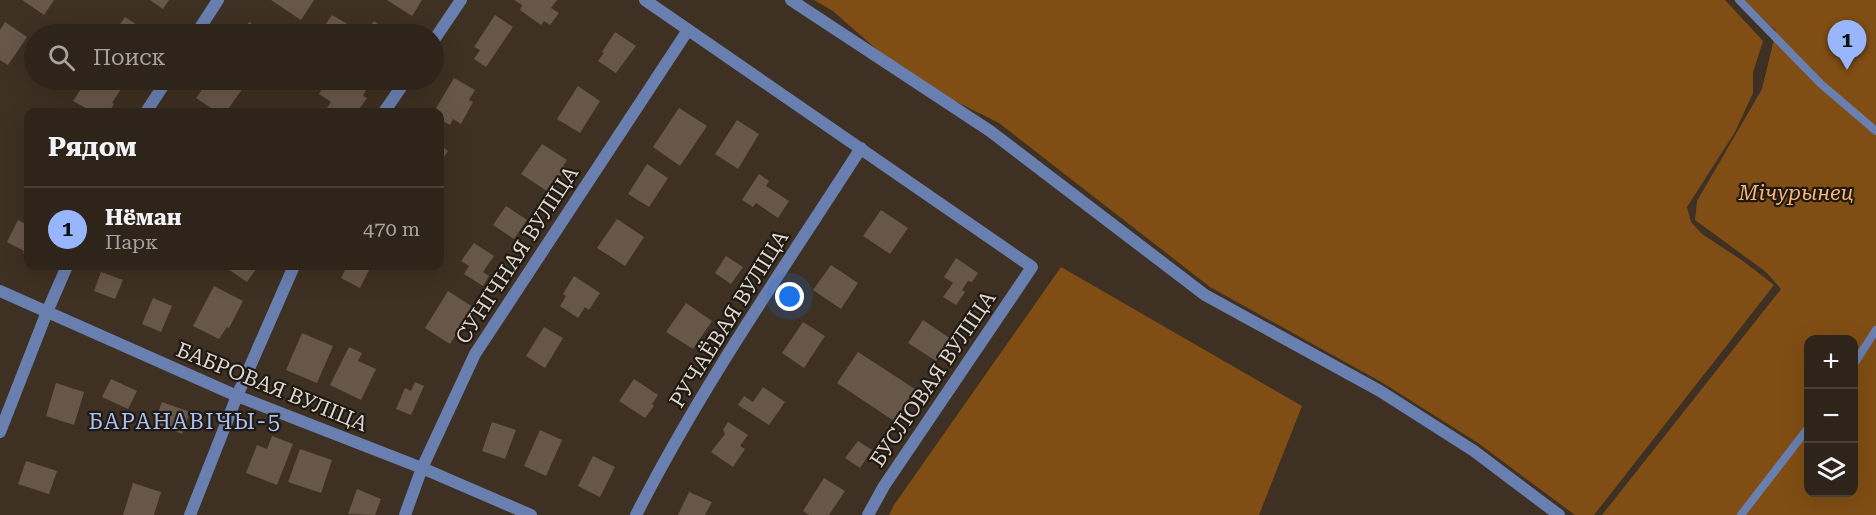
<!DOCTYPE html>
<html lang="ru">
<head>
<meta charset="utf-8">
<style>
	:root { --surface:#2e241a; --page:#3a3027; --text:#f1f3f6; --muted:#a7a4a2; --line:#494139; --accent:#97b6fd }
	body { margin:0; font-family:"Roboto Serif",serif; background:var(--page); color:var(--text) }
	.controls { position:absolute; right:18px; bottom:18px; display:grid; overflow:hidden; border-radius:12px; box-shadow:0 6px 24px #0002 }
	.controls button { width:54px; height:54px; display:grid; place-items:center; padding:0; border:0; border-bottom:2px solid var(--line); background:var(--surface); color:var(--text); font:30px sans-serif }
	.you { position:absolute; left:790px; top:297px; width:21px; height:21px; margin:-15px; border:4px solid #fff; border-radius:50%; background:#1a73e8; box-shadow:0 0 0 9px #1a73e833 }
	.badge { display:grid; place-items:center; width:39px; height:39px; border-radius:50%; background:var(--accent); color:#111; font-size:20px; font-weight:700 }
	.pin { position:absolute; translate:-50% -50px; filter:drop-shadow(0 2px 3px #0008) }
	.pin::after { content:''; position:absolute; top:32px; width:21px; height:18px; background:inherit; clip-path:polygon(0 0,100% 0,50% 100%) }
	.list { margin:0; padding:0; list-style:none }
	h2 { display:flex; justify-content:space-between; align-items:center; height:78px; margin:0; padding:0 24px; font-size:26px }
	h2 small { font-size:20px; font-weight:400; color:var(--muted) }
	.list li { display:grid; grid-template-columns:39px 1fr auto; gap:18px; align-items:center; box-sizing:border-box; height:84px; padding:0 24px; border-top:2px solid var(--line) }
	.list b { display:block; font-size:22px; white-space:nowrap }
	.list p { margin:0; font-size:20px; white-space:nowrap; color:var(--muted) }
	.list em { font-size:20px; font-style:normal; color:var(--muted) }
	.icon { flex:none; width:33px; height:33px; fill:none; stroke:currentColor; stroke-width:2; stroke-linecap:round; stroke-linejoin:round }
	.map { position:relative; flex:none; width:1876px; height:515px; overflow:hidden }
	.search { position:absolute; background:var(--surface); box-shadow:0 6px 24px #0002; left:24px; top:24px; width:420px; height:66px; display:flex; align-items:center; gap:15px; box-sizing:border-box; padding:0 21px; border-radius:33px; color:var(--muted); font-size:22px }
	.panel { position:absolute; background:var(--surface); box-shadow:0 6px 24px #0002; left:24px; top:108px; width:420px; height:162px; border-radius:12px }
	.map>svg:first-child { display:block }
</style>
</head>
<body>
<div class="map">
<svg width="1876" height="515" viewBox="0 0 1876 515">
	<rect width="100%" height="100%" fill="#3e3022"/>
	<path fill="#804e14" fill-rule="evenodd" d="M 814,0 L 1725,0 L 1763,41 L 1753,72 L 1753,93 L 1735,132 L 1687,207 L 1691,222 L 1702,234 L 1743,261 L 1774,285 L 1594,515 L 1575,515 L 1478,443 L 1383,383 L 1210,287 L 999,123 L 909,78 L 833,11 Z
		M 1744,0 L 1876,0 L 1876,515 L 1602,515 L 1781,289 L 1766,272 L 1695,220 L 1697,201 L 1762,89 L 1776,31 ZM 1808,340 L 1854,340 L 1854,492 L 1808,492 Z
		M 1061,267 L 1302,406 L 1259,515 L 889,515 L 894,505 Z"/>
	<path fill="#675749" d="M 22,0 L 54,0 L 44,15 Z
		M 150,0 L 169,0 L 163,9 Z
		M 271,0 L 314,0 L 301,20 Z
		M 387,0 L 422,0 L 412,16 Z
		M 514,0 L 557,0 L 551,8 L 559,13 L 550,25 L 544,21 L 541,25 L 520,10 L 522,5 Z
		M 332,15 L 349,25 L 342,34 L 319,34 Z
		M 495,15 L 513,27 L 486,67 L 474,59 L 480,50 L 474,47 Z
		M 125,17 L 151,34 L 113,34 Z
		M 374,21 L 393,34 L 364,34 Z
		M 5,22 L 27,37 L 8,65 L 0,60 L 0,30 Z
		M 249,22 L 268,34 L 241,34 Z
		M 615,32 L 636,46 L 616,73 L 598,61 L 604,53 L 602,52 Z
		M 454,78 L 475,90 L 469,100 L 473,102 L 461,124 L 453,119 L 450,125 L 440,119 L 442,114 L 435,110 Z
		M 87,80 L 93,83 L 95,80 L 106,80 L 121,89 L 112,103 L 114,104 L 109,112 L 93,112 L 73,101 Z
		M 209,80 L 230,80 L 243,88 L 226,112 L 217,112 L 196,98 Z
		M 328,80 L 350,80 L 366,90 L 363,96 L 367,98 L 357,112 L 352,110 L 351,112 L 324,112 L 331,102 L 319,94 Z
		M 578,86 L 600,101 L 580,133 L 557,119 Z
		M 679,108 L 707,126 L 680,166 L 653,147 Z
		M 737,120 L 759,134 L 738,169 L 715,154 Z
		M 542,144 L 567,160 L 563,166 L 566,168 L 556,182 L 553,181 L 547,191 L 521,174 Z
		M 440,145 L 448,151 L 440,163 Z
		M 647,164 L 668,178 L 649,207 L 628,194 Z
		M 759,174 L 769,181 L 766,186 L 789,201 L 778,218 L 756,203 L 753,207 L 742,200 Z
		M 506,206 L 527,220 L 514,239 L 493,225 Z
		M 881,210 L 908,228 L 890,254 L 863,236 Z
		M 617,219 L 644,237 L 625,266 L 597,248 Z
		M 18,220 L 28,225 L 28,256 L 23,253 L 24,251 L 7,242 Z
		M 474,243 L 494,256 L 483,272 L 489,276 L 483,286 L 464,274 L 469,266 L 461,261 Z
		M 726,256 L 743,267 L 731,284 L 715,273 Z
		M 956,258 L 978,273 L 972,282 L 968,281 L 962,290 L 965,292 L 956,305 L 943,297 L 953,283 L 944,277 Z
		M 831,265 L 858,283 L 841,309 L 813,290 Z
		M 230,266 L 258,266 L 247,282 L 228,269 Z
		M 347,266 L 371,266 L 360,288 L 341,278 Z
		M 101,272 L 123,280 L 115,299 L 94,291 Z
		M 574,276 L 600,293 L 589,310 L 585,307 L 578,318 L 560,306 L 566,296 L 563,294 Z
		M 214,286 L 243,301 L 229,328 L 227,327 L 219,339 L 193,326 Z
		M 448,291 L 473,307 L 450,344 L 425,328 Z
		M 153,298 L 172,306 L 161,332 L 142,324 Z
		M 686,303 L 712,321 L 693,349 L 666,332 Z
		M 923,320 L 951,339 L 936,361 L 908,343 Z
		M 803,322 L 825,336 L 804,368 L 782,353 Z
		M 544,327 L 563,338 L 545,368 L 526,356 Z
		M 302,333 L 333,346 L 317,383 L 286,370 Z
		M 349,347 L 362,353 L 358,361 L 376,369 L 361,400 L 330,385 Z
		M 858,352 L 915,389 L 894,421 L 837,383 Z
		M 111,379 L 137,391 L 128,409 L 102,397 Z
		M 634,379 L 658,395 L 652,404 L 654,406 L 645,418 L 619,401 Z
		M 415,382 L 424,386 L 411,415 L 396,409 L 405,388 L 411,391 Z
		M 56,383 L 84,392 L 74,425 L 46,416 Z
		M 763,387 L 785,402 L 769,425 L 738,405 L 744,396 L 753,402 Z
		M 162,402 L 190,412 L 182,434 L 154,423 Z
		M 492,422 L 516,430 L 505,459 L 482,451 Z
		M 728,422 L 748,435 L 740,446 L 745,449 L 733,467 L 711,452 L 725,434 L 723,430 Z
		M 540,430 L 562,440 L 546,476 L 524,466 Z
		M 272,436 L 293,444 L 277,485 L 246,473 L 257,445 L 267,449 Z
		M 858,441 L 872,450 L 860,468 L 845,458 Z
		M 300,449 L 332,460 L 321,493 L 288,482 Z
		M 593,456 L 615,467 L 600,497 L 578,486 Z
		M 26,461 L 57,471 L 49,494 L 18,484 Z
		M 824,478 L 845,491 L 829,515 L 809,515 L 803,511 Z
		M 133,483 L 161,492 L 154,515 L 123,515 Z
		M 357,489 L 381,499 L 375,515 L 348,514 Z
		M 689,492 L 712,502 L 705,515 L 678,515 Z"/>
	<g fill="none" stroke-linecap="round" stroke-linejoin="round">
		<path stroke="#697fb0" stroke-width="8" d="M 1739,0 L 1821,84 L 1876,131
			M 1854,364 L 1876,330
			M 1741,515 L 1808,428"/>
		<path stroke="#697fb0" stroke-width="12" d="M 645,0 L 1032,267 L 884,486 L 868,515
			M 791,0 L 990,131 L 1205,295 L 1380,391 L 1474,451 L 1559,515
			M 196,34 L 218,0
			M 434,40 L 461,0
			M 146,112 L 167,80
			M 384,112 L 406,80
			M 0,291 L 237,396 L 422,468 L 531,515
			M 0,432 L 47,312 L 67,266
			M 190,515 L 237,396 L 294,266
			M 405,515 L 422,468 L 475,354 L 688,30
			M 636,515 C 701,387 784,268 861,148"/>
	</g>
	<g text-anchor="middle" stroke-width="4.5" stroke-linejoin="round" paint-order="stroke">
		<g font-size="21" font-style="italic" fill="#f9b471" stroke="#1f1913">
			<text x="1796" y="200">Мічурынец</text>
		</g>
		<g font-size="21" fill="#dfd6ce" stroke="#1f1913">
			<text transform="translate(517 255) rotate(-57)" y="7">СУНІЧНАЯ ВУЛІЦА</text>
			<text transform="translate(729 319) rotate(-58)" y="7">РУЧАЁВАЯ ВУЛІЦА</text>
			<text transform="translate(933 379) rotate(-56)" y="7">БУСЛОВАЯ ВУЛІЦА</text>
			<text transform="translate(272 387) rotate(22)" y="7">БАБРОВАЯ ВУЛІЦА</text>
		</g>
		<g font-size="22" letter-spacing="1.5" fill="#a8c0f5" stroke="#1f1913">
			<text x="185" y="429">БАРАНАВІЧЫ-5</text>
		</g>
	</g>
</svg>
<div class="controls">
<button>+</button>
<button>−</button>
<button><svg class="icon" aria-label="layers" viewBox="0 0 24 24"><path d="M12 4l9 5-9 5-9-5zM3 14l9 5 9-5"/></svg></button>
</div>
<div class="you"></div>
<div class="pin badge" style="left:1847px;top:70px">1</div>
<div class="search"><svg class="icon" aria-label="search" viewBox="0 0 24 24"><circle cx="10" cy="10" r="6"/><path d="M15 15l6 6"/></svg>Поиск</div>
<section class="panel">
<h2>Рядом<small></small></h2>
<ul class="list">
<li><span class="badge">1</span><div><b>Нёман</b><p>Парк</p></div><em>470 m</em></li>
</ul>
</section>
</div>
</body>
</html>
